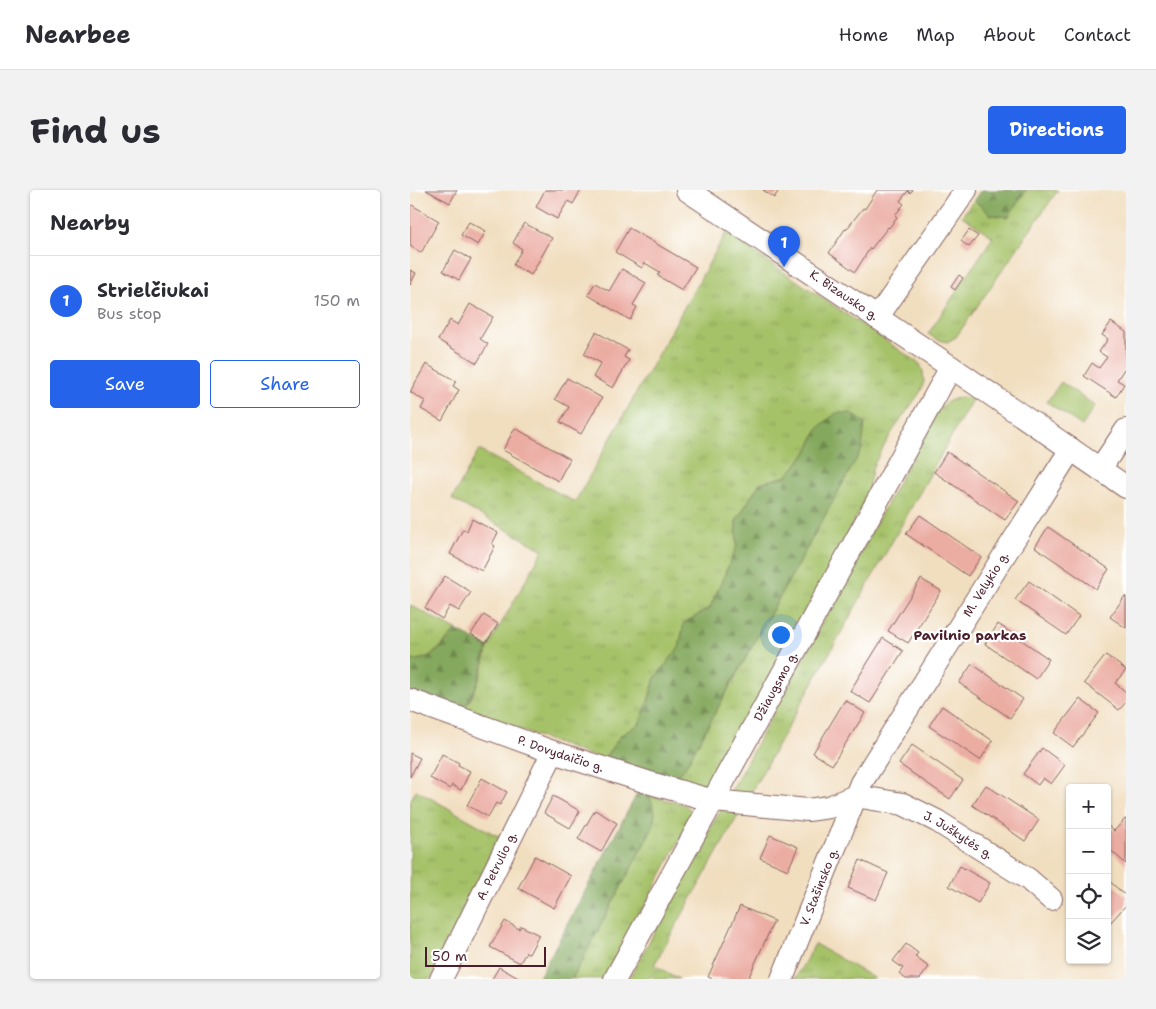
<!DOCTYPE html>
<html lang="en">
<head>
<meta charset="utf-8">
<style>
	:root { --surface:#fff; --page:#f2f2f3; --text:#2b2b33; --muted:#7c7c81; --line:#e1e1e2; --accent:#2563eb }
	body { margin:0; font-family:"Shantell Sans",sans-serif; background:var(--page); color:var(--text) }
	.controls { position:absolute; right:15px; bottom:15px; display:grid; overflow:hidden; border-radius:5px; box-shadow:0 1px 4px #0004 }
	.controls button { width:45px; height:45px; display:grid; place-items:center; padding:0; border:0; border-bottom:1px solid var(--line); background:var(--surface); color:var(--text); font:25px sans-serif }
	.scale { position:absolute; left:15px; bottom:12px; width:121px; box-sizing:border-box; padding-left:5px; border:2px solid #4a1f2b; border-top:0; font-size:14px; line-height:18px; white-space:nowrap; color:#4a1f2b; -webkit-text-stroke:4px #fff; paint-order:stroke }
	.you { position:absolute; left:370px; top:444px; width:18px; height:18px; margin:-12px; border:4px solid #fff; border-radius:50%; background:#1a73e8; box-shadow:0 0 0 8px #1a73e833 }
	.badge { display:grid; place-items:center; width:32px; height:32px; border-radius:50%; background:var(--accent); color:#fff; font-size:16px; font-weight:700 }
	.pin { position:absolute; translate:-50% -41px; filter:drop-shadow(0 1px 2px #0008) }
	.pin::after { content:''; position:absolute; top:26px; width:18px; height:15px; background:inherit; clip-path:polygon(0 0,100% 0,50% 100%) }
	.list { margin:0; padding:0; list-style:none }
	h2 { display:flex; justify-content:space-between; align-items:center; height:65px; margin:0; padding:0 20px; font-size:21px }
	h2 small { font-size:16px; font-weight:400; color:var(--muted) }
	.list li { display:grid; grid-template-columns:32px 1fr auto; gap:15px; align-items:center; box-sizing:border-box; height:90px; padding:0 20px; border-top:1px solid var(--line) }
	.list b { display:block; font-size:19px; white-space:nowrap }
	.list p { margin:0; font-size:16px; white-space:nowrap; color:var(--muted) }
	.list em { font-size:16px; font-style:normal; color:var(--muted) }
	.actions { display:flex; gap:10px; padding:15px 20px }
	.actions a { flex:1; padding:11px 0; border:1px solid var(--accent); border-radius:5px; text-align:center; font-size:18px; color:var(--accent) }
	.actions .main { background:var(--accent); color:#fff }
	.icon { flex:none; width:28px; height:28px; fill:none; stroke:currentColor; stroke-width:2; stroke-linecap:round; stroke-linejoin:round }
	.map { position:relative; flex:none; width:716px; height:789px; overflow:hidden; border-radius:5px }
	header { display:flex; align-items:center; gap:30px; box-sizing:border-box; height:70px; padding:0 25px; background:var(--surface); border-bottom:1px solid var(--line) }
	header strong { font-size:24px }
	nav { display:flex; gap:28px; margin-inline-start:auto; font-size:18px }
	.intro { display:flex; align-items:center; justify-content:space-between; box-sizing:border-box; height:120px; padding:0 30px }
	h1 { margin:0; font-size:35px }
	.button { padding:12px 22px; border-radius:5px; background:var(--accent); color:#fff; font-size:18px; font-weight:700 }
	main { display:flex; gap:30px; padding:0 30px }
	aside { flex:1; background:var(--surface); border-radius:5px; box-shadow:0 1px 4px #0004 }
	.map>svg:first-child { display:block }
</style>
</head>
<body>
<header>
<strong>Nearbee</strong>
<nav><a>Home</a><a>Map</a><a>About</a><a>Contact</a></nav>
</header>
<div class="intro"><h1>Find us</h1><a class="button">Directions</a></div>
<main>
<aside>
<h2>Nearby<small></small></h2>
<ul class="list">
<li><span class="badge">1</span><div><b>Strielčiukai</b><p>Bus stop</p></div><em>150 m</em></li>
</ul>
<div class="actions"><a class="main">Save</a><a>Share</a></div>
</aside>
<div class="map">
<svg width="716" height="789" viewBox="0 0 716 789">
	<defs>
		<pattern id="grass-tufts" width="24" height="20" patternUnits="userSpaceOnUse" patternTransform="scale(1.25)"><rect width="24" height="20" fill="#a6c269"/><path d="M3 7l-1-3M5 7V3M7 7l1-3M15 17l-1-3M17 17v-4M19 17l1-3" fill="none" stroke="#90a65b"/></pattern>
		<pattern id="forest-firs" width="22" height="20" patternUnits="userSpaceOnUse" patternTransform="scale(1.25)"><rect width="22" height="20" fill="#84a85d"/><path d="M5 1l3.5 6h-7zM16 11l3.5 6h-7z" fill="#6e884d"/></pattern>
	</defs>
	<rect width="100%" height="100%" fill="#fff"/>
	<filter id="ink" filterUnits="userSpaceOnUse"><feTurbulence type="fractalNoise" baseFrequency=".02" numOctaves="2"/><feDisplacementMap in="SourceGraphic" scale="10" xChannelSelector="R" yChannelSelector="G"/><feConvolveMatrix kernelMatrix="1 2 1 2 8 2 1 2 1" color-interpolation-filters="sRGB"/></filter>
	<filter id="wash" filterUnits="userSpaceOnUse"><feTurbulence type="fractalNoise" baseFrequency=".0096" numOctaves="4" result="noise"/><feDisplacementMap in="SourceGraphic" scale="20" xChannelSelector="R" yChannelSelector="G"/><feGaussianBlur stdDeviation="1.12" result="paint"/><feColorMatrix in="noise" values="0 0 0 0 0 0 0 0 0 0 0 0 0 0 0 0 0 1.4 0 .05"/><feComposite in="paint" operator="in"/></filter>
	<g filter="url(#wash)">
		<rect width="100%" height="100%" fill="#f1debf"/>
		<path fill="url(#grass-tufts)" stroke="#78704a" d="M 616,0 L 648,0 L 546,147 L 537,152 L 526,149 L 518,144 L 583,47 L 552,26 L 564,10 L 581,25 L 598,27 Z
			M 316,43 L 510,174 L 513,182 L 514,191 L 511,201 L 482,242 L 463,276 L 456,309 L 306,589 C 288,599 284,594 267,586 L 275,577 L 452,259 L 409,237 L 396,263 L 377,286 L 350,293 L 326,331 L 327,356 L 300,418 L 274,433 L 269,458 L 245,488 L 237,515 L 229,535 L 211,545 L 193,570 L 53,519 L 62,507 L 71,485 L 78,457 L 133,360 L 42,309 L 69,260 L 165,312 Z
			M 550,207 L 563,208 L 244,775 L 269,789 L 247,789 L 240,786 L 238,789 L 219,789 L 527,221 L 537,212 Z
			M 0,415 L 46,440 C 32,455 22,471 0,470 Z
			M 6,600 L 84,644 L 93,648 L 21,789 L 0,789 L 0,611 Z
			M 236,605 L 274,614 L 284,623 L 196,789 L 162,789 L 243,637 L 240,608 Z
			M 405,754 L 465,789 L 385,789 Z"/>
		<path fill="url(#forest-firs)" stroke="#676444" d="M 571,0 L 616,0 L 598,27 L 581,25 L 564,10 Z
			M 426,223 L 441,223 L 455,233 L 452,259 L 275,577 L 267,586 L 258,588 L 193,570 L 211,545 L 229,534 L 237,515 L 245,488 L 269,458 L 274,433 L 300,418 L 327,356 L 326,331 L 350,293 L 377,286 L 396,263 L 409,237 Z
			M 46,440 L 78,457 C 72,480 67,501 53,519 L 0,502 L 0,470 C 23,471 32,456 46,440 Z
			M 228,602 L 240,608 L 245,622 L 243,637 L 162,789 L 128,789 Z"/>
		<path fill="#a6c269" stroke="#78704a" d="M 651,192 L 685,216 L 672,236 L 637,212 Z"/>
		<g id="blocks">
			<path fill="#ebaca2" d="M 16,0 L 47,0 L 40,13 Z
				M 135,0 L 171,0 L 163,14 L 158,11 L 147,29 L 126,17 Z
				M 353,0 L 369,0 L 364,8 Z
				M 467,0 L 503,0 L 500,3 L 498,1 L 490,11 L 494,14 L 485,25 L 487,27 L 479,38 L 478,37 L 461,59 L 460,58 L 445,82 L 419,63 L 435,39 L 436,40 L 453,18 L 455,19 Z
				M 0,14 L 29,31 L 11,63 L 0,56 Z
				M 59,32 L 76,41 L 68,55 L 51,45 Z
				M 114,33 L 142,48 L 121,85 L 103,75 L 112,59 L 103,53 Z
				M 219,38 L 286,77 L 272,100 L 248,86 L 250,82 L 235,73 L 232,78 L 205,62 Z
				M 559,40 L 568,46 L 559,57 L 551,51 Z
				M 45,60 L 61,69 L 49,90 L 33,81 Z
				M 212,79 L 236,93 L 223,115 L 227,117 L 220,130 L 178,105 L 185,93 L 199,101 Z
				M 0,80 L 6,83 L 0,95 Z
				M 549,85 L 553,88 L 545,100 L 541,97 Z
				M 60,114 L 83,127 L 70,149 L 78,154 L 67,173 L 28,150 L 40,130 L 48,135 Z
				M 701,132 L 716,142 L 716,180 L 714,179 L 707,190 L 714,194 L 706,207 L 674,186 L 682,173 L 689,178 L 697,167 L 689,162 L 698,149 L 692,145 Z
				M 186,142 L 218,160 L 214,167 L 219,170 L 203,198 L 183,187 L 191,173 L 174,164 Z
				M 16,174 L 46,191 L 43,196 L 49,200 L 32,231 L 11,219 L 15,211 L 0,202 Z
				M 157,188 L 192,208 L 171,244 L 150,232 L 159,217 L 145,209 Z
				M 105,238 L 160,269 L 148,291 L 93,260 Z
				M 537,262 L 609,311 L 595,330 L 524,282 Z
				M 510,325 L 571,367 L 558,386 L 496,344 Z
				M 62,329 L 88,343 L 82,354 L 85,356 L 72,381 L 40,364 L 53,339 L 57,341 Z
				M 638,337 L 699,379 L 686,399 L 625,357 Z
				M 35,386 L 61,402 L 49,421 L 40,416 L 32,429 L 15,418 Z
				M 511,389 L 531,401 L 498,453 L 478,441 Z
				M 619,391 L 669,426 L 656,445 L 605,410 Z
				M 715,406 L 716,407 L 716,438 L 700,427 Z
				M 74,425 L 88,434 L 76,453 L 61,444 Z
				M 588,434 L 639,469 L 626,489 L 575,454 Z
				M 473,448 L 493,461 L 460,513 L 440,501 Z
				M 696,465 L 716,480 L 705,493 L 716,502 L 716,512 L 709,520 L 674,493 Z
				M 562,474 L 613,509 L 600,528 L 549,493 Z
				M 670,509 L 689,523 L 663,557 L 644,543 Z
				M 435,510 L 455,523 L 422,575 L 403,563 Z
				M 532,516 L 583,551 L 570,570 L 519,536 Z
				M 502,555 L 553,590 L 540,609 L 489,574 Z
				M 632,558 L 655,575 L 641,594 L 633,588 L 628,595 L 613,584 Z
				M 0,563 L 10,568 L 0,587 Z
				M 32,564 L 49,573 L 48,575 L 60,581 L 51,600 L 42,595 L 40,599 L 20,588 Z
				M 72,588 L 97,602 L 90,615 L 86,613 L 78,627 L 57,615 Z
				M 576,595 L 629,630 L 615,651 L 562,615 Z
				M 143,606 L 170,621 L 160,638 L 134,623 Z
				M 185,620 L 207,633 L 191,662 L 168,649 Z
				M 715,629 L 716,629 L 716,674 L 697,657 L 697,635 L 704,641 Z
				M 360,645 L 388,657 L 378,680 L 350,668 Z
				M 125,666 L 161,686 L 144,718 L 108,698 Z
				M 450,670 L 478,683 L 466,710 L 438,698 Z
				M 550,676 L 580,693 L 568,713 L 539,696 Z
				M 697,689 L 716,706 L 716,715 L 701,732 L 697,729 Z
				M 330,716 L 364,731 L 338,789 L 303,789 L 298,787 Z
				M 95,731 L 109,739 L 111,736 L 129,745 L 119,764 L 116,762 L 110,773 L 80,757 Z
				M 496,754 L 508,763 L 505,767 L 519,777 L 510,789 L 496,789 L 489,784 L 493,778 L 483,771 Z
				M 89,777 L 110,789 L 82,789 Z"/>
		</g>
	</g>
	<g filter="url(#ink)">
		<use href="#blocks" fill-opacity="0" stroke="#84625f" stroke-width="1"/>
		<g fill="none" stroke-linecap="round" stroke-linejoin="round">
			<g stroke="#84625f" stroke-width="24">
				<g id="minor">
					<path id="s1" d="M 277,0 L 541,177 L 716,297"/>
					<path d="M 467,128 L 556,0"/>
					<path d="M 690,279 L 716,240"/>
					<path id="s2" d="M 0,510 L 143,562 L 237,592 L 304,611 L 398,620 L 419,617 L 445,606"/>
					<path id="s3" d="M 445,606 L 493,614 L 527,631 L 618,689 L 641,709"/>
					<path id="s4" d="M 31,789 L 143,562"/>
					<path id="s5" d="M 205,789 L 541,177"/>
					<path id="s6" d="M 372,789 L 451,593 L 661,259"/>
				</g>
			</g>
			<use href="#minor" stroke="#fff" stroke-width="22"/>
		</g>
	</g>
	<g text-anchor="middle" stroke-width="4.5" stroke-linejoin="round" paint-order="stroke">
		<g font-size="12" fill="#4a1f2b" stroke="#fff">
			<text dy="4" stroke="none"><textPath href="#s1" startOffset="189">K. Bizausko g.</textPath></text>
			<text dy="4" stroke="none"><textPath href="#s6" startOffset="446">M. Velykio g.</textPath></text>
			<text dy="4" stroke="none"><textPath href="#s5" startOffset="334">Džiaugsmo g.</textPath></text>
			<text dy="4" stroke="none"><textPath href="#s2" startOffset="160">P. Dovydaičio g.</textPath></text>
			<text dy="4" stroke="none"><textPath href="#s3" startOffset="112">J. Juškytės g.</textPath></text>
			<text dy="4" stroke="none"><textPath href="#s4" startOffset="126">A. Petrulio g.</textPath></text>
			<text dy="4" stroke="none"><textPath href="#s6" startOffset="99">V. Stašinsko g.</textPath></text>
		</g>
		<g font-size="14" font-weight="bold" fill="#4a1f2b" stroke="#fff">
			<text x="560" y="450">Pavilnio parkas</text>
		</g>
	</g>
</svg>
<div class="controls">
<button>+</button>
<button>−</button>
<button><svg class="icon" aria-label="locate" viewBox="0 0 24 24"><circle cx="12" cy="12" r="6"/><path d="M12 2v4M12 18v4M2 12h4M18 12h4"/></svg></button>
<button><svg class="icon" aria-label="layers" viewBox="0 0 24 24"><path d="M12 4l9 5-9 5-9-5zM3 14l9 5 9-5"/></svg></button>
</div>
<div class="scale">50 m</div>
<div class="you"></div>
<div class="pin badge" style="left:374px;top:77px">1</div>
</div>
</main>
</body>
</html>
